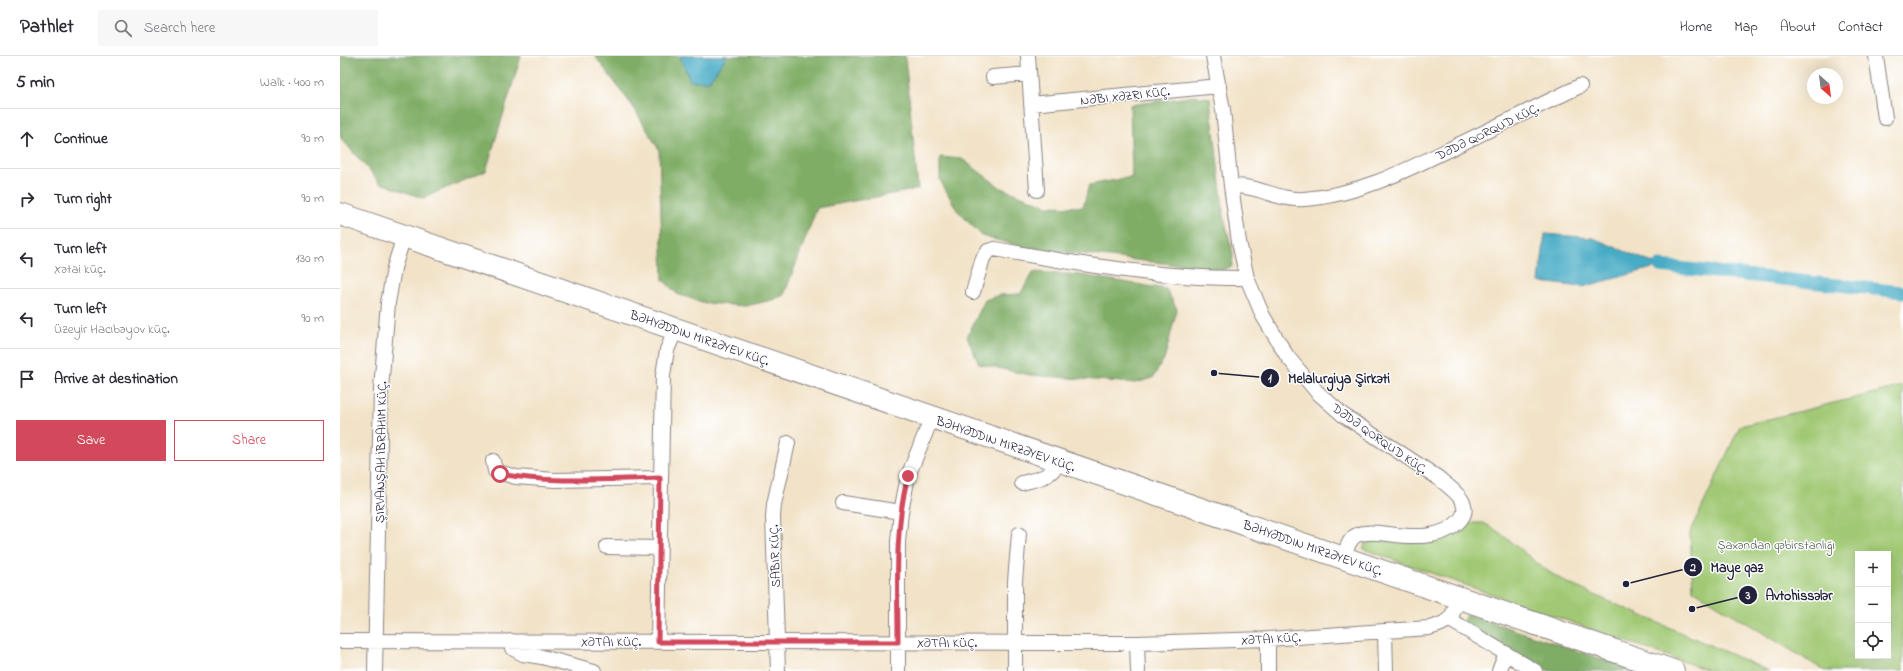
<!DOCTYPE html>
<html lang="en">
<head>
<meta charset="utf-8">
<style>
	:root { --surface:#fff; --page:#f7f7f7; --text:#2b2b33; --muted:#7c7c81; --line:#e1e1e2; --accent:#d1495b }
	body { margin:0; font-family:"Indie Flower",sans-serif; background:var(--page); color:var(--text) }
	.controls { position:absolute; right:12px; bottom:12px; display:grid; overflow:hidden; border-radius:0px; box-shadow:0 4px 16px #0002 }
	.controls button { width:36px; height:36px; display:grid; place-items:center; padding:0; border:0; border-bottom:1px solid var(--line); background:var(--surface); color:var(--text); font:20px sans-serif }
	.compass { position:absolute; left:1467px; top:12px; width:36px; height:36px; border-radius:50%; background:var(--surface); box-shadow:0 4px 16px #0002; rotate:152deg }
	.stop { position:absolute; width:12px; height:12px; margin:-9px; border:3px solid #d1495b; border-radius:50%; background:#fff }
	.stop.end { background:#d1495b; border-color:#fff; box-shadow:0 1px 4px #0008 }
	.list { margin:0; padding:0; list-style:none }
	h2 { display:flex; justify-content:space-between; align-items:center; height:52px; margin:0; padding:0 16px; font-size:17px }
	h2 small { font-size:13px; font-weight:400; color:var(--muted) }
	.list li { display:grid; grid-template-columns:26px 1fr auto; gap:12px; align-items:center; box-sizing:border-box; height:60px; padding:0 16px; border-top:1px solid var(--line) }
	.list b { display:block; font-size:15px; white-space:nowrap }
	.list p { margin:0; font-size:13px; white-space:nowrap; color:var(--muted) }
	.list em { font-size:13px; font-style:normal; color:var(--muted) }
	.actions { display:flex; gap:8px; padding:12px 16px }
	.actions a { flex:1; padding:9px 0; border:1px solid var(--accent); border-radius:0px; text-align:center; font-size:14px; color:var(--accent) }
	.actions .main { background:var(--accent); color:#fff }
	.icon { flex:none; width:22px; height:22px; fill:none; stroke:currentColor; stroke-width:2; stroke-linecap:round; stroke-linejoin:round }
	.map { position:relative; flex:none; width:1563px; height:615px; overflow:hidden }
	header { display:flex; align-items:center; gap:24px; box-sizing:border-box; height:56px; padding:0 20px; background:var(--surface); border-bottom:1px solid var(--line) }
	header strong { font-size:19px }
	nav { display:flex; gap:22px; margin-inline-start:auto; font-size:14px }
	.search { width:280px; height:36px; background:var(--page); display:flex; align-items:center; gap:10px; box-sizing:border-box; padding:0 14px; border-radius:0px; color:var(--muted); font-size:15px }
	main { display:flex }
	aside { flex:1; background:var(--surface) }
	.map>svg:first-child { display:block }
</style>
</head>
<body>
<header>
<strong>Pathlet</strong>
<div class="search"><svg class="icon" aria-label="search" viewBox="0 0 24 24"><circle cx="10" cy="10" r="6"/><path d="M15 15l6 6"/></svg>Search here</div>
<nav><a>Home</a><a>Map</a><a>About</a><a>Contact</a></nav>
</header>
<main>
<aside>
<h2>5 min<small>Walk · 400 m</small></h2>
<ul class="list">
<li><svg class="icon" aria-label="ahead" viewBox="0 0 24 24"><path d="M12 20V5M6 11l6-6 6 6"/></svg><div><b>Continue</b></div><em>90 m</em></li>
<li><svg class="icon" aria-label="right" viewBox="0 0 24 24"><path d="M7 20v-9h11M14 6l5 5-5 5"/></svg><div><b>Turn right</b></div><em>90 m</em></li>
<li><svg class="icon" aria-label="left" viewBox="0 0 24 24"><path d="M17 20v-9H6M10 6l-5 5 5 5"/></svg><div><b>Turn left</b><p>Xətai küç.</p></div><em>130 m</em></li>
<li><svg class="icon" aria-label="left" viewBox="0 0 24 24"><path d="M17 20v-9H6M10 6l-5 5 5 5"/></svg><div><b>Turn left</b><p>Üzeyir Hacıbəyov küç.</p></div><em>90 m</em></li>
<li><svg class="icon" aria-label="arrive" viewBox="0 0 24 24"><path d="M6 21V4h12l-3 4 3 4H6"/></svg><div><b>Arrive at destination</b></div></li>
</ul>
<div class="actions"><a class="main">Save</a><a>Share</a></div>
</aside>
<div class="map">
<svg width="1563" height="615" viewBox="0 0 1563 615">
	<rect width="100%" height="100%" fill="#fff"/>
	<filter id="ink" filterUnits="userSpaceOnUse"><feTurbulence type="fractalNoise" baseFrequency=".025" numOctaves="2"/><feDisplacementMap in="SourceGraphic" scale="8" xChannelSelector="R" yChannelSelector="G"/><feConvolveMatrix kernelMatrix="1 2 1 2 8 2 1 2 1" color-interpolation-filters="sRGB"/></filter>
	<filter id="wash" filterUnits="userSpaceOnUse"><feTurbulence type="fractalNoise" baseFrequency=".012" numOctaves="4" result="noise"/><feDisplacementMap in="SourceGraphic" scale="16" xChannelSelector="R" yChannelSelector="G"/><feGaussianBlur stdDeviation="0.9" result="paint"/><feColorMatrix in="noise" values="0 0 0 0 0 0 0 0 0 0 0 0 0 0 0 0 0 1.4 0 .05"/><feComposite in="paint" operator="in"/></filter>
	<g filter="url(#wash)">
		<rect width="100%" height="100%" fill="#f2e3c8"/>
		<path fill="#a1c975" stroke="#627658" fill-rule="evenodd" d="M 1563,330 L 1563,615 L 1485,615 L 1353,534 L 1350,477 L 1400,370 ZM 1518,498 L 1548,498 L 1548,600 L 1518,600 Z
			M 1134,467 L 1144,467 L 1160,477 L 1203,512 L 1227,527 L 1429,615 L 1370,615 L 1023,493 L 1025,488 L 1033,484 L 1086,487 Z"/>
		<path fill="#80ad66" stroke="#516850" d="M 0,0 L 181,0 L 146,115 L 83,142 L 40,127 L 0,81 Z
			M 255,0 L 565,0 L 578,133 L 477,152 L 444,239 L 432,244 L 406,250 L 365,247 L 337,238 L 323,224 L 319,94 L 294,52 Z
			M 856,40 L 870,42 L 884,161 L 893,198 L 892,210 L 882,214 L 683,191 L 642,180 L 617,154 L 600,124 L 600,101 L 622,103 L 661,132 L 708,150 L 743,151 L 749,129 L 792,121 L 790,49 Z
			M 694,216 L 741,219 L 826,233 L 837,253 L 825,301 L 813,322 L 795,327 L 690,319 L 639,308 L 627,281 L 645,244 L 659,239 L 680,238 Z
			M 1127,558 L 1298,615 L 1209,615 L 1121,566 Z"/>
		<path fill="#46abc5" stroke="#346680" d="M 340,0 L 387,0 L 369,25 L 350,25 Z
			M 1205,178 L 1253,182 L 1320,210 L 1243,231 L 1199,226 Z"/>
		<g fill="none" stroke-linecap="round" stroke-linejoin="round">
			<path stroke="#46abc5" stroke-width="13" d="M 1320,210 L 1563,236"/>
		</g>
	</g>
	<g filter="url(#ink)">
		<g fill="none" stroke-linecap="round" stroke-linejoin="round">
			<g stroke="#8a8282" stroke-width="16">
				<path id="minor" d="M 688,0 L 697,134
					M 873,0 L 883,54 L 891,130 L 899,186 L 907,222 L 923,260 L 947,300 L 977,336 L 1003,359 L 1097,421 C 1109,431 1135,447 1120,464 C 1103,484 1071,481 1048,478 C 1038,477 1027,475 1017,479 C 1009,482 1007,493 1003,501
					M 1536,0 L 1545,62
					M 653,21 L 689,18
					M 691,48 L 879,30
					M 891,130 C 919,129 938,145 964,143 C 1020,139 1071,112 1120,88 C 1160,69 1200,49 1240,30
					M 633,236 L 643,202 L 648,195 L 655,193 C 736,208 826,223 907,222
					M 153,405 L 155,415 L 176,421 L 215,424 L 320,422
					M 682,427 C 700,422 710,422 720,405
					M 503,447 L 561,456
					M 267,491 L 319,492
					M 1110,564 L 1195,615
					M 1045,576 L 1046,615
					M 928,583 L 928,615
					M 0,585 L 797,587 L 928,583 L 1089,572 C 1110,567 1112,562 1119,542
					M 171,585 L 172,592 L 183,598 L 202,601 L 254,615
					M 318,586 L 323,319 L 327,294 L 336,273
					M 797,587 L 798,615
					M 35,615 L 41,333 L 48,247 L 54,212 L 64,180
					M 438,615 L 433,461 L 434,448 L 448,387
					M 558,615 L 558,486 L 561,456 L 568,420 L 592,361
					M 675,615 L 675,525 L 679,478
					M 1159,615 L 1166,597"/>
			</g>
			<g stroke="#8a8282" stroke-width="24">
				<path id="trunk" d="M 0,158 L 1333,615"/>
			</g>
			<use href="#minor" stroke="#fff" stroke-width="14"/>
			<use href="#trunk" stroke="#fff" stroke-width="22"/>
		</g>
	</g>
	<g fill="none" stroke-linecap="round" stroke-linejoin="round" filter="url(#ink)">
		<path stroke="#d1495b" stroke-width="5" d="M 160,418 C 212,428 267,423 320,422 L 318,586 L 558,586 C 558,531 554,474 568,420"/>
	</g>
	<g text-anchor="middle" stroke-width="3" stroke-linejoin="round" paint-order="stroke">
		<g font-size="13" fill="#22223b" stroke="#fff">
			<text transform="translate(785 39) rotate(-6)" y="5">NƏBI XƏZRI KÜÇ.</text>
			<text transform="translate(1147 75) rotate(-26)" y="5">DƏDƏ QORQUD KÜÇ.</text>
			<text transform="translate(360 281) rotate(19)" y="5">BƏHYƏDDIN MIRZƏYEV KÜÇ.</text>
			<text transform="translate(1040 382) rotate(35)" y="5">DƏDƏ QORQUD KÜÇ.</text>
			<text transform="translate(666 387) rotate(19)" y="5">BƏHYƏDDIN MIRZƏYEV KÜÇ.</text>
			<text transform="translate(40 396) rotate(-89)" y="5">ŞIRVANŞAH İBRAHIM KÜÇ.</text>
			<text transform="translate(973 491) rotate(19)" y="5">BƏHYƏDDIN MIRZƏYEV KÜÇ.</text>
			<text transform="translate(434 500) rotate(-92)" y="5">SABIR KÜÇ.</text>
			<text transform="translate(931 582) rotate(-3)" y="5">XƏTAI KÜÇ.</text>
			<text x="271" y="590">XƏTAI KÜÇ.</text>
			<text x="607" y="591">XƏTAI KÜÇ.</text>
		</g>
		<g font-size="13" fill="#4e5c4f" stroke="#fff">
			<text x="1436" y="493">Şaxəndan qəbirstanlığı</text>
		</g>
	</g>
	<path fill="none" stroke="#22223b" stroke-width="1.5" d="M874 317L930 322M1286 528L1353 511M1352 553L1408 539"/>
	<g fill="#22223b" stroke="#fff" stroke-width="1.5">
		<circle cx="874" cy="317" r="4"/>
		<circle cx="1286" cy="528" r="4"/>
		<circle cx="1352" cy="553" r="4"/>
		<circle cx="930" cy="322" r="10"/>
		<circle cx="1353" cy="511" r="10"/>
		<circle cx="1408" cy="539" r="10"/>
	</g>
	<g font-size="12" text-anchor="middle" font-weight="bold" fill="#fff">
		<text x="930" y="326">1</text>
		<text x="1353" y="515">2</text>
		<text x="1408" y="543">3</text>
	</g>
	<g font-size="14" text-anchor="middle" font-weight="bold" fill="#22223b" stroke="#fff" stroke-width="3" stroke-linejoin="round" paint-order="stroke">
		<text x="999" y="327">Melalurgiya Şirkəti</text>
		<text x="1397" y="516">Maye qaz</text>
		<text x="1459" y="544">Avtohissələr</text>
	</g>
</svg>
<div class="controls">
<button>+</button>
<button>−</button>
<button><svg class="icon" aria-label="locate" viewBox="0 0 24 24"><circle cx="12" cy="12" r="6"/><path d="M12 2v4M12 18v4M2 12h4M18 12h4"/></svg></button>
</div>
<svg class="compass" viewBox="-18 -18 36 36"><path d="M0-13l5 13h-10z" fill="#e53935"/><path d="M0 13l5-13h-10z" fill="#7c7c81"/></svg>
<div class="stop" style="left:160px;top:418px"></div>
<div class="stop end" style="left:568px;top:420px"></div>
</div>
</main>
</body>
</html>
